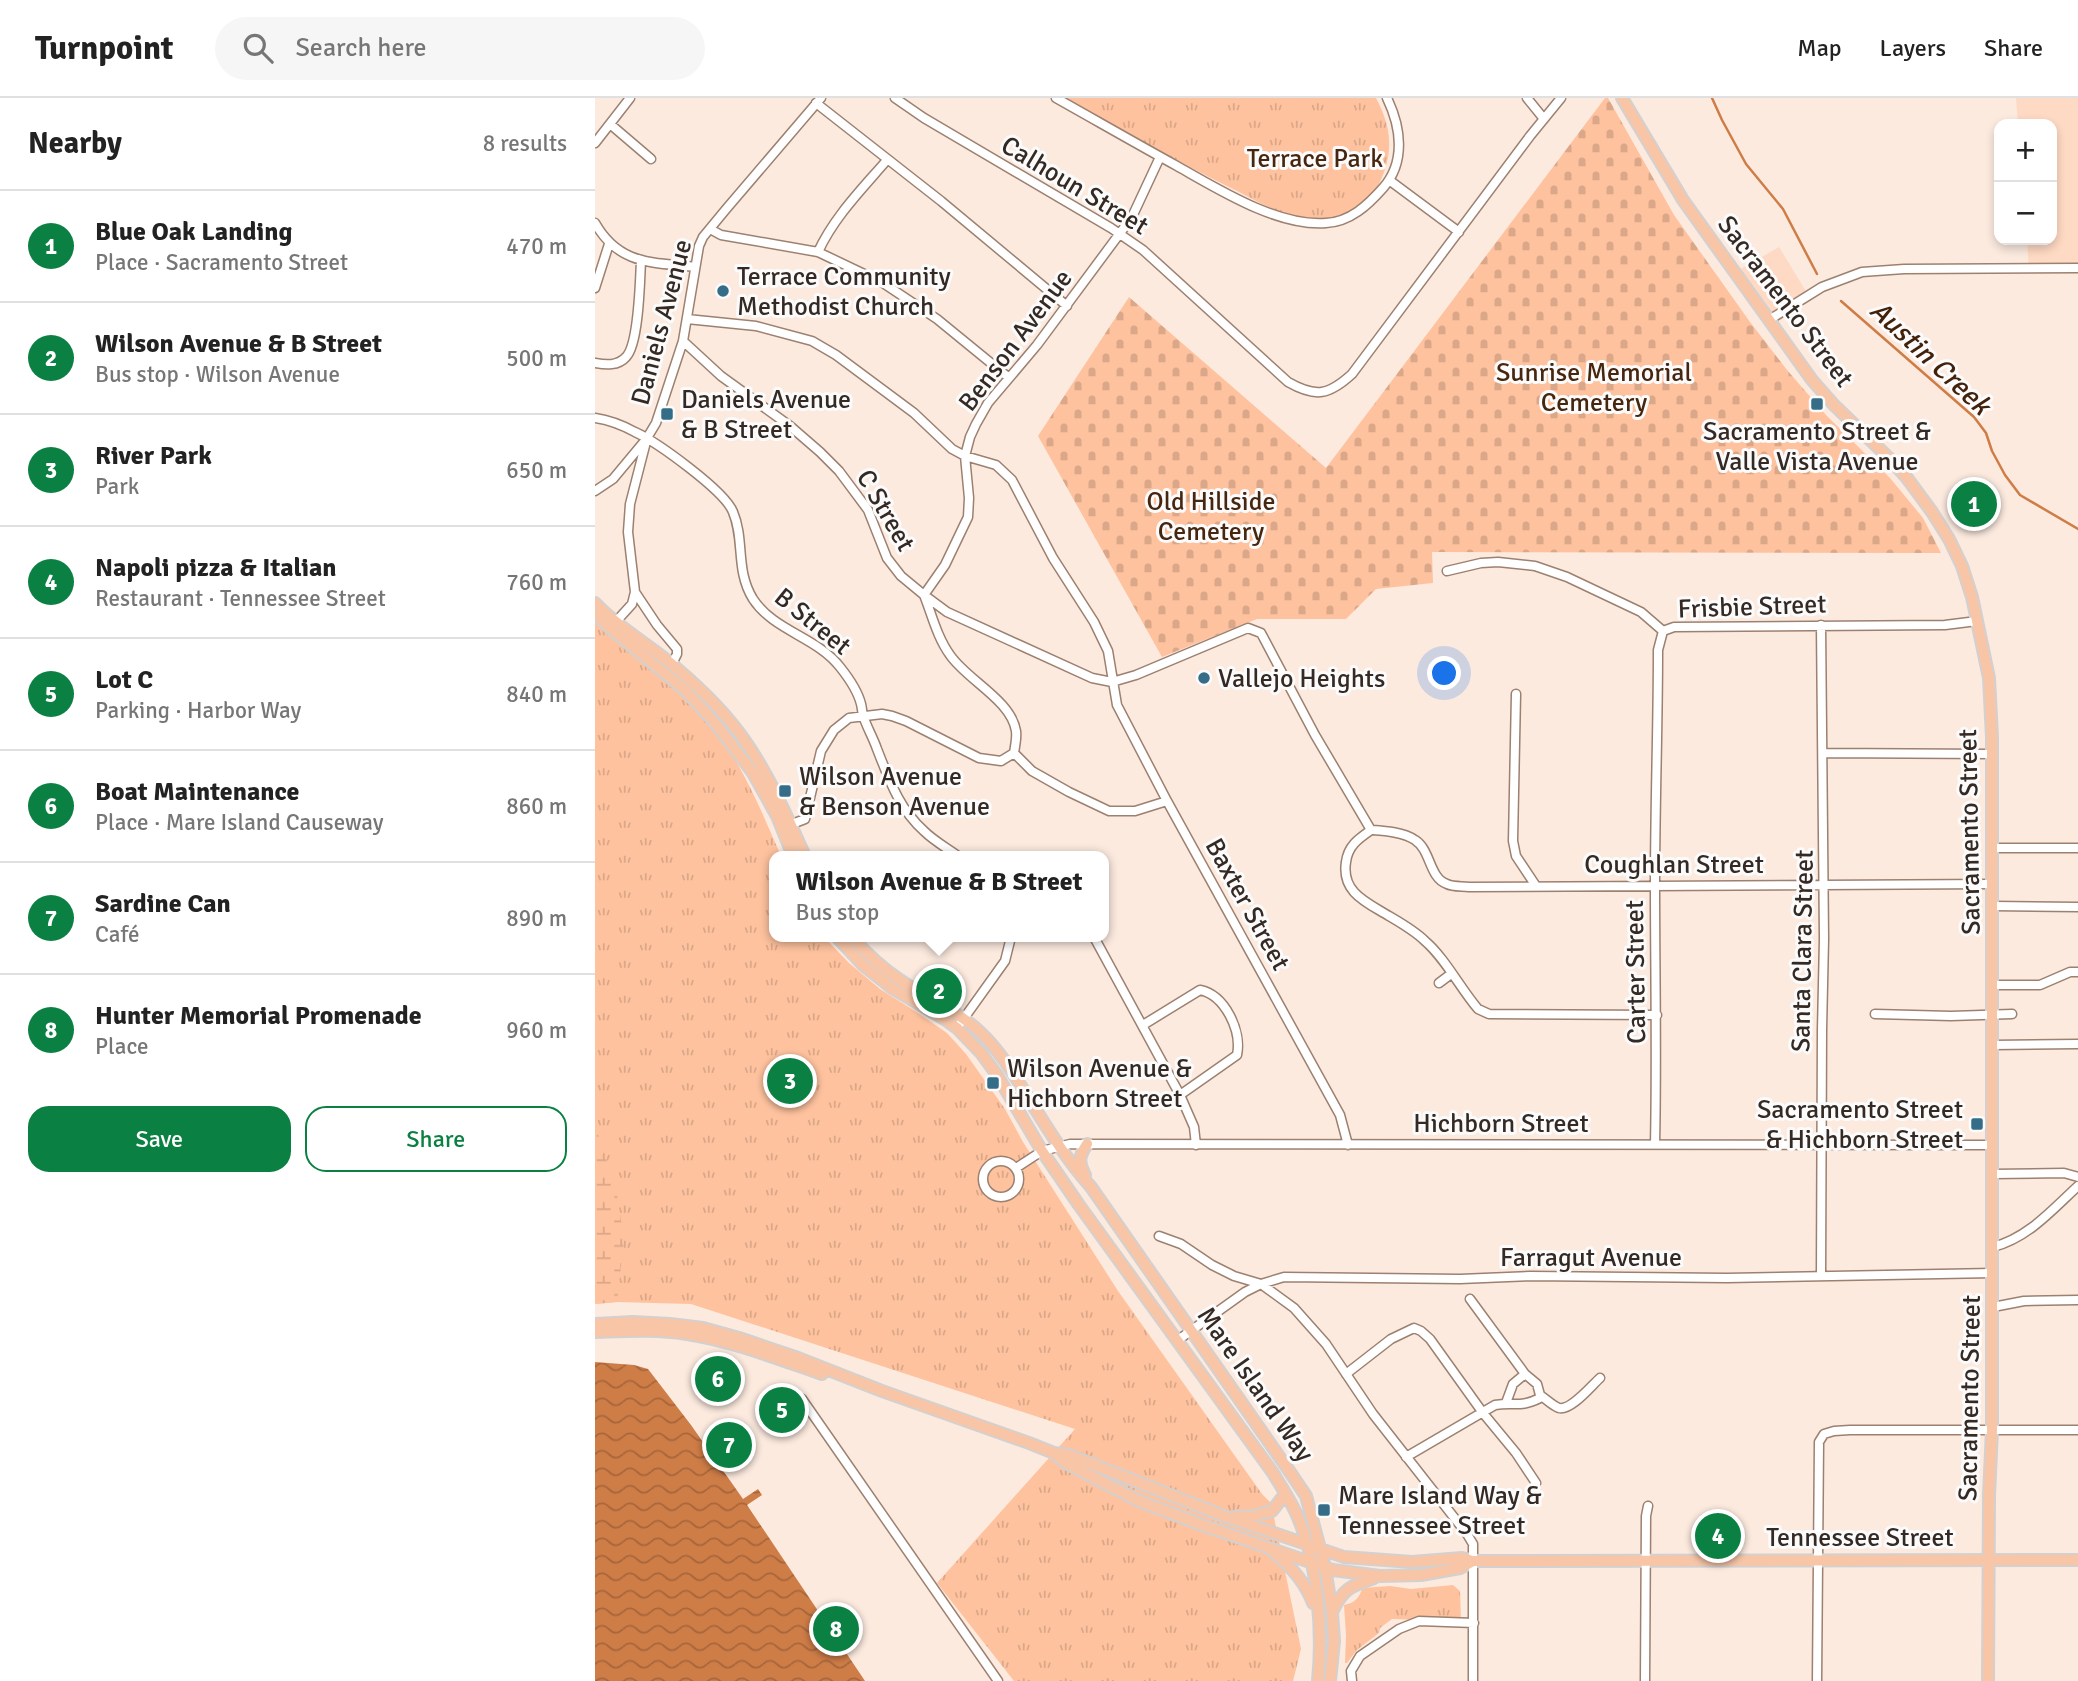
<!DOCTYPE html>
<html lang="en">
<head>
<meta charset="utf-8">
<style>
	:root { --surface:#fff; --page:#f6f6f6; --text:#222; --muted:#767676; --line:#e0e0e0; --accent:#0b8043 }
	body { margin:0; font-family:Signika,sans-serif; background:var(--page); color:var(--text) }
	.controls { position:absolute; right:21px; top:21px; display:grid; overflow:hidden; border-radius:14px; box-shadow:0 4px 10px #0003 }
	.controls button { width:63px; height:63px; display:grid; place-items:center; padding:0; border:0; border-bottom:2px solid var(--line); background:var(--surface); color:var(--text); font:35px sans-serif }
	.you { position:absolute; left:850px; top:576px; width:24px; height:24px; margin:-18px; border:5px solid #fff; border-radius:50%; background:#1a73e8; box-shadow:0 0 0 10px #1a73e833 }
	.badge { display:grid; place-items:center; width:46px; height:46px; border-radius:50%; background:var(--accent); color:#fff; font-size:23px; font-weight:700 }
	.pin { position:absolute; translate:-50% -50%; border:4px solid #fff; box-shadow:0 2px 7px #0006 }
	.popup { position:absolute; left:174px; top:753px; width:340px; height:91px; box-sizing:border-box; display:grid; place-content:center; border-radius:14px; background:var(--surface); filter:drop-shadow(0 2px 5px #0005); font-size:23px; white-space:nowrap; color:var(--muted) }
	.popup b { font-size:26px; color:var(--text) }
	.popup::after { content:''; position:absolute; left:50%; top:100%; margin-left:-14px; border:14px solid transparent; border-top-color:var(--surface) }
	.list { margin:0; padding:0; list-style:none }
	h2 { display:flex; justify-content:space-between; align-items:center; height:91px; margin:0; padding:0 28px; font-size:30px }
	h2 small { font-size:23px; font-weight:400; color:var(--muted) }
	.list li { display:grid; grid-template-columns:46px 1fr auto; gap:21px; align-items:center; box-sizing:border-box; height:112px; padding:0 28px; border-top:2px solid var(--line) }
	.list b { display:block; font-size:26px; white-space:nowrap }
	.list p { margin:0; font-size:23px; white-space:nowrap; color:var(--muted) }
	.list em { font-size:23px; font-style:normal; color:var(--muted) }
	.actions { display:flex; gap:14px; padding:21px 28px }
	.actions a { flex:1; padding:16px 0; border:2px solid var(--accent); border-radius:21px; text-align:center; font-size:24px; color:var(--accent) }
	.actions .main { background:var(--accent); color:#fff }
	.icon { flex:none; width:38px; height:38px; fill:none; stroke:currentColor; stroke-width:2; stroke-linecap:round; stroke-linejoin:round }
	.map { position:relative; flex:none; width:1483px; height:1583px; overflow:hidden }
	header { display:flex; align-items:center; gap:42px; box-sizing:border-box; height:98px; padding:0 35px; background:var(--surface); border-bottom:2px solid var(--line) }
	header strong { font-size:33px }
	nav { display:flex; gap:38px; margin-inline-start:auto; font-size:24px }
	.search { width:490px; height:63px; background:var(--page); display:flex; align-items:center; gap:18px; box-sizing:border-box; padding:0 24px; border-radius:38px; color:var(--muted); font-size:26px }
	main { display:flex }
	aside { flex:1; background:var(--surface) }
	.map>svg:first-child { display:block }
</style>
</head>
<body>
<header>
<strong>Turnpoint</strong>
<div class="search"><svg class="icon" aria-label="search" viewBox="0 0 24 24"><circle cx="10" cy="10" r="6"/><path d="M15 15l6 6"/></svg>Search here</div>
<nav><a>Map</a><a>Layers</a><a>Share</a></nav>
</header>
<main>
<aside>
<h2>Nearby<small>8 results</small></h2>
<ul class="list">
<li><span class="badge">1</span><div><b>Blue Oak Landing</b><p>Place · Sacramento Street</p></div><em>470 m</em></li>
<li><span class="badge">2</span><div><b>Wilson Avenue &amp; B Street</b><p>Bus stop · Wilson Avenue</p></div><em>500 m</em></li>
<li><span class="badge">3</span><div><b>River Park</b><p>Park</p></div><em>650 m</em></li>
<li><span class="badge">4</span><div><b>Napoli pizza &amp; Italian</b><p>Restaurant · Tennessee Street</p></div><em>760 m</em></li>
<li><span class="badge">5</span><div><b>Lot C</b><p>Parking · Harbor Way</p></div><em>840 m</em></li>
<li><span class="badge">6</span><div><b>Boat Maintenance</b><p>Place · Mare Island Causeway</p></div><em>860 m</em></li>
<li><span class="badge">7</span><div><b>Sardine Can</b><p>Café</p></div><em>890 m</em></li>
<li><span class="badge">8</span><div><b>Hunter Memorial Promenade</b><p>Place</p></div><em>960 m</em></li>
</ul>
<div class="actions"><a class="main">Save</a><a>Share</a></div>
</aside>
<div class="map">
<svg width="1483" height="1583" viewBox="0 0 1483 1583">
	<defs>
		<pattern id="grass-tufts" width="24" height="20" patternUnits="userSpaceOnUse" patternTransform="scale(1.75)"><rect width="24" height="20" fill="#fec29e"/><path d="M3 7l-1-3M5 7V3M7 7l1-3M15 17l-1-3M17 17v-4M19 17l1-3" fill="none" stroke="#daa788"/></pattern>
		<pattern id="wetland-marsh" width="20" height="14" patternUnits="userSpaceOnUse" patternTransform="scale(1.75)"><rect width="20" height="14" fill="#fec29e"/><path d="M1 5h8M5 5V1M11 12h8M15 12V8" fill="none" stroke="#daa788"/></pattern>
		<pattern id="cemetery-stones" width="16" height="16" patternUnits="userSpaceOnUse" patternTransform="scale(1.75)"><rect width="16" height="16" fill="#fec29e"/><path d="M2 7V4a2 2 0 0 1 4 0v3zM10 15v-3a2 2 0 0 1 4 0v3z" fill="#daa788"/></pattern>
		<pattern id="water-waves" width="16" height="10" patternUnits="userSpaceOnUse" patternTransform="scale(1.75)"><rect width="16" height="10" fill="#ce7d47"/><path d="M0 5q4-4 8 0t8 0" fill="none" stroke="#a8663b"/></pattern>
	</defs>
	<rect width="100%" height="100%" fill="#fceadf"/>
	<path fill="#fed9c3" d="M 1421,0 L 1483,0 L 1483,170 L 1434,171 L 1432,142 L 1457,142 L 1457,26 L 1423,26 Z
		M 1184,149 L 1212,195 L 1173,217 L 1142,173 Z"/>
	<path fill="url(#grass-tufts)" d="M 471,0 L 781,0 C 797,30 799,55 784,86 C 773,110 738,125 712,121 C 684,118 659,101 634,89 C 578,61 525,31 471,0 Z
		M 0,523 C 29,552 65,574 94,602 C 139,645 162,703 186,758 L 180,758 L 180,839 L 229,839 L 254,865 L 285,891 L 320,913 L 352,935 L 371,956 L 410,1011 L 428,1044 L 523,1193 L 667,1396 L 676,1405 L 706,1551 L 698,1583 L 419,1583 L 342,1485 L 480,1331 L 96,1206 L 22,1204 L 0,1206 Z
		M 858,1487 L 865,1493 L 866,1523 L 797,1521 L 785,1530 L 784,1535 L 762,1552 L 752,1565 L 750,1565 L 751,1537 L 749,1507 C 759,1505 765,1500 767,1490 L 795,1488 L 816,1491 Z"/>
	<path fill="url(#wetland-marsh)" d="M 0,1028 L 21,1090 L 29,1142 L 22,1204 L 0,1206 Z"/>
	<path fill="url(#cemetery-stones)" d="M 1010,0 L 1013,0 L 1079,117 L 1155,224 L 1192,272 L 1231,317 L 1295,380 L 1328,420 L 1346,455 L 837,454 L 838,485 L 781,491 L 751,521 L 662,521 L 567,559 L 443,338 L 534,199 L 731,370 Z"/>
	<path fill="url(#water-waves)" d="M 0,1264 L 39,1267 L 53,1271 L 96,1327 L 148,1401 L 163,1391 L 167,1397 L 152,1407 L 270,1583 L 0,1583 Z"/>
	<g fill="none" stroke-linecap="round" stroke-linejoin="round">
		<path stroke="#ce7d47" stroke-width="2.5" d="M 1117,0 L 1127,22 L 1151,66 L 1188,111 L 1222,176
			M 1246,203 L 1379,319 L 1391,335 L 1397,353 L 1410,377 L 1425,397 L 1483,431"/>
		<g stroke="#9c8070" stroke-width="11">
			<path id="minor" d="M 300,0 L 329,20 L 516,130 L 548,152 L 693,284 C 721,300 734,297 757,276 L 935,38 L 966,0
				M 461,0 C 502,23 542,46 582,68 C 623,91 683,129 731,125 C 755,124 773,107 788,90 C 811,64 806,29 792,0
				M 932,0 L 949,21
				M 221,5 L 346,103 L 472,208
				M 15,26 L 56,61
				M 0,45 L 35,0
				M 794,82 L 864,134
				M 0,125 C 24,167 56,164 100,169
				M 115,131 L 126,137 L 223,154 L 288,185 L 342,221 L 413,279
				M 223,154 C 239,119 267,91 292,62
				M 0,190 L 14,146
				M 92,221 L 161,228 L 217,243 L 241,257 L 319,315 L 357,351 L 370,358 L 401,367 L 417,382 L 458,460 L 499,524 L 513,553 L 522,607 L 572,703 L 745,1017 L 753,1047
				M 1174,222 L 1227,189 L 1267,174 L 1309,171 L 1483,170
				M 88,243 L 126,278 L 195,328 L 225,354 L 244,373 L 273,412 L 292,460 L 306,478 L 329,497 L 352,514 L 497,580 L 517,584
				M 0,265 C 11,267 23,268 31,259 C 44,246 45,182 46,162
				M 0,320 C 14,322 27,327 40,334 C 62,344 130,393 138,414 C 150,442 140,472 158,501 C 179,533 222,539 245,569 C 253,579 263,594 266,606 C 267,610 267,613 268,617 C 271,628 278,639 282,651 C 294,681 304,711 329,733 C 339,743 352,750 363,758
				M 0,393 L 18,381 L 48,345
				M 852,473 L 886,465 L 903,464 L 940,468 L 972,479 L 1046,514 L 1068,533
				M 40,494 L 62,527 L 82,551 L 82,556 L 77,566
				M 329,497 L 350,467 L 373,419 L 374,400 L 370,358 L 375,339 L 381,326 L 393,305 L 442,247 L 537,119 L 565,59
				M 17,528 L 37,506 L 40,494 L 33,434 L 35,406 L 52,340 L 61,325 L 88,243 L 104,148 L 108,139 L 132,110 L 226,0
				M 1068,533 L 1079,529 L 1350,527 L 1382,523
				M 517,584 L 541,577 L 653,530 L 666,535 L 720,637 L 776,732
				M 921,596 L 918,743 L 921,758 L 941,788
				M 419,655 L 437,673 L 474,694 L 514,713 L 540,713 L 572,703
				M 1229,655 L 1397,656
				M 192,728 L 210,721 L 226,653 L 239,632 L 254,620 L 287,616 L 297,618 L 311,623 L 384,660 L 406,663 L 419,655 C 420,648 422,640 421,633 C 416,602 372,582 355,557 C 342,539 337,517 329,497
				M 1398,750 L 1483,750
				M 1398,808 L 1483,809
				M 499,839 L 585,997 L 599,1029 L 601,1047
				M 844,885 L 856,876
				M 1398,887 L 1445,887 L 1475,874 L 1483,874
				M 1280,916 L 1356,918 L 1417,916
				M 1062,917 L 894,916 L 883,911 C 865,890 850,860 830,843 C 820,833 806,825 794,818 C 773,805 746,795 751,764 C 753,748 763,741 776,732 C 790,733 808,734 820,742 C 836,752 834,780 852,786 C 858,789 867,788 874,789 L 1398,786
				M 548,927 L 605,892 C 630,897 647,933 642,957 L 585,997
				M 362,930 L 410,863 L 416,839
				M 1398,947 L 1483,946
				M 1060,1046 C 1062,959 1060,872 1060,786 C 1060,707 1063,630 1063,552 L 1068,533
				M388 1081a18 18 0 1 1 36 0a18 18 0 1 1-36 0Z
				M 421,1070 L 447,1053 L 475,1046 L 1398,1047
				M 1398,1076 L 1469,1075 L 1483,1079
				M 564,1138 L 586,1146 L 617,1167 L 639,1178 L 666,1186 L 699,1210 L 731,1246 L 778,1316 L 872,1436 L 878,1446 L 878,1583
				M 1398,1149 C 1433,1140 1457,1112 1483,1088
				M 1226,1178 L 1227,932 L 1229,841 L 1226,527
				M 875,1201 L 930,1276 L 942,1286 L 945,1297
				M 1398,1209 L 1429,1203 L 1483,1202
				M 583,1242 L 650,1194 L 666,1186 L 689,1179 L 865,1181 L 935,1178 L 1132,1180 L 1398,1175
				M 751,1276 L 796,1241 L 819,1230 L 826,1233 L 835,1241 L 888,1315 L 921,1355 L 941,1385
				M 945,1297 C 951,1301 958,1308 964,1310 C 976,1313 996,1288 1005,1280
				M 207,1301 L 403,1583
				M 911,1305 L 918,1286 L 930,1276
				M 811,1359 L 900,1307 C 920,1304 925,1310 945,1300 L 945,1297
				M 757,1583 L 756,1573 L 765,1558 L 804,1531 L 824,1523 L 879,1525
				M 1050,1583 L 1051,1418 L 1053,1408
				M 1222,1583 L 1224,1344 L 1229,1336 L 1239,1333 L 1255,1332 L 1483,1332"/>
		</g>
		<g stroke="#d3d0cf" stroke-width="14">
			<path id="major" d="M 1027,0 L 1088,102 L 1217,282 L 1239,307 L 1295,361 L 1312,380 L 1337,414 L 1354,441 L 1367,468 L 1377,499 L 1394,580 L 1397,639 L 1397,1332 L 1394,1397 L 1393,1583
				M 0,505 C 23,530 55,547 80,569 C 106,591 131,615 150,643 C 175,679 192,719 210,758
				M 0,515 L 15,530 L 90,592 L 121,626 L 158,675 L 182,718 L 198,758
				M 242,839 L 268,867 L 297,890 L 351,922 L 362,930 L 386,955 L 402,977 L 447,1053 L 484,1107 L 678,1375 C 687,1390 698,1406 704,1422 C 723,1468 728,1534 723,1583
				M 257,839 C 271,855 287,870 305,882 C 332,901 362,912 386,935 C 404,952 418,975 431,996 C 451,1028 470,1060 496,1089 L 697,1377 L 711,1398 L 730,1469 L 737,1514 L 739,1543 L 735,1583
				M 490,1077 C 483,1064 484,1058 492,1046
				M 0,1226 L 38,1224 L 75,1226 L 108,1230 L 144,1240 L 203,1260 L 287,1293 L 434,1345 L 459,1355 L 471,1365 L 544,1403 L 610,1428 L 738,1472 L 785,1478 L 826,1477 L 865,1470 L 878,1463
				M 0,1234 C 31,1233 61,1231 92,1236 C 138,1243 183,1261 227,1276
				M 459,1355 L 474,1357 L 629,1418 L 749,1459 L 817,1464 L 867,1460 L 878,1463 L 1483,1462
				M 642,1418 L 654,1419 L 677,1413 L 690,1396
				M 679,1455 C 697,1469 710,1484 718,1505
				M 737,1514 C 748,1491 755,1488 779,1480"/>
		</g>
		<use href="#minor" stroke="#fff" stroke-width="8"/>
		<use href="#major" stroke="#f8c6a7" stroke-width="10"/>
	</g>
	<g fill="#356c87" stroke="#fbfbfb" stroke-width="2.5">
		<circle cx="128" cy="193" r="7"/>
		<rect x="1215" y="299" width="14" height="14" rx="3.5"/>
		<rect x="65" y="309" width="14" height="14" rx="3.5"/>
		<circle cx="609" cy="580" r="7"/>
		<rect x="183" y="686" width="14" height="14" rx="3.5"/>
		<rect x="391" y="978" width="14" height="14" rx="3.5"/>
		<rect x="1375" y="1019" width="14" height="14" rx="3.5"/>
		<rect x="722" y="1405" width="14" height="14" rx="3.5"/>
	</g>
	<g text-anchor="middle" stroke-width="6" stroke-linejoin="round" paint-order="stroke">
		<g font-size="26" fill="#47260f" stroke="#fbfbfb">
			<text x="720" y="69">Terrace Park</text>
			<text x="999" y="283">Sunrise Memorial<tspan x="999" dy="30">Cemetery</tspan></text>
			<text x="616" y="412">Old Hillside<tspan x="616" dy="30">Cemetery</tspan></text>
		</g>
		<g font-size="26" fill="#352923" stroke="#fbfbfb">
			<text transform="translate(480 87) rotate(31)" y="9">Calhoun Street</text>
			<text transform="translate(1191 203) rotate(53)" y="9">Sacramento Street</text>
			<text transform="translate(66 224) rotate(-75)" y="9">Daniels Avenue</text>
			<text transform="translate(420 242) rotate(-53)" y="9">Benson Avenue</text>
			<text transform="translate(291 412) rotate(60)" y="9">C Street</text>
			<text transform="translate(1157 508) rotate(-2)" y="9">Frisbie Street</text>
			<text transform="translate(218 523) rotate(39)" y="9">B Street</text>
			<text transform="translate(1374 734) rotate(-91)" y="9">Sacramento Street</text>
			<text x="1079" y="775">Coughlan Street</text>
			<text transform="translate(653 806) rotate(61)" y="9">Baxter Street</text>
			<text transform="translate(1207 853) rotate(-89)" y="9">Santa Clara Street</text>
			<text transform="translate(1040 874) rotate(-91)" y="9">Carter Street</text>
			<text x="906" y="1034">Hichborn Street</text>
			<text x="996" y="1168">Farragut Avenue</text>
			<text transform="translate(661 1286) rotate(55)" y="9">Mare Island Way</text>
			<text transform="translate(1374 1300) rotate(-89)" y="9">Sacramento Street</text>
			<text x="1265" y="1448">Tennessee Street</text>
		</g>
		<g font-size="26" fill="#352923" stroke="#fbfbfb" text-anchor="start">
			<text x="142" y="187">Terrace Community<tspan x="142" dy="30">Methodist Church</tspan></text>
			<text x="86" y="310">Daniels Avenue<tspan x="86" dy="30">&amp; B Street</tspan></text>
			<text x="1222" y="342" text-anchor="middle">Sacramento Street &amp;<tspan x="1222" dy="30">Valle Vista Avenue</tspan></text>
			<text x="623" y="589">Vallejo Heights</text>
			<text x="204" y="687">Wilson Avenue<tspan x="204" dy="30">&amp; Benson Avenue</tspan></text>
			<text x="412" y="979">Wilson Avenue &amp;<tspan x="412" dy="30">Hichborn Street</tspan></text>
			<text x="1368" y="1020" text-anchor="end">Sacramento Street<tspan x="1368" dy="30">&amp; Hichborn Street</tspan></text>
			<text x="743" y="1406">Mare Island Way &amp;<tspan x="743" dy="30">Tennessee Street</tspan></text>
		</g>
		<g font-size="28" font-style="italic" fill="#43220b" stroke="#fbfbfb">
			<text transform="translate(1336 259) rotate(43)" y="10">Austin Creek</text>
		</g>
	</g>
</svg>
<div class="controls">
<button>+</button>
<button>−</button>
</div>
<div class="you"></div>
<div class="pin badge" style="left:1379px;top:406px">1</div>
<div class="pin badge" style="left:344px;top:893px">2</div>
<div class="popup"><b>Wilson Avenue &amp; B Street</b>Bus stop</div>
<div class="pin badge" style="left:195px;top:983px">3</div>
<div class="pin badge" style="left:1123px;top:1438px">4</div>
<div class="pin badge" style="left:187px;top:1312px">5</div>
<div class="pin badge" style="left:123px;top:1281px">6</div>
<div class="pin badge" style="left:134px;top:1347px">7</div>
<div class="pin badge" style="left:241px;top:1531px">8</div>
</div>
</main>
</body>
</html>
